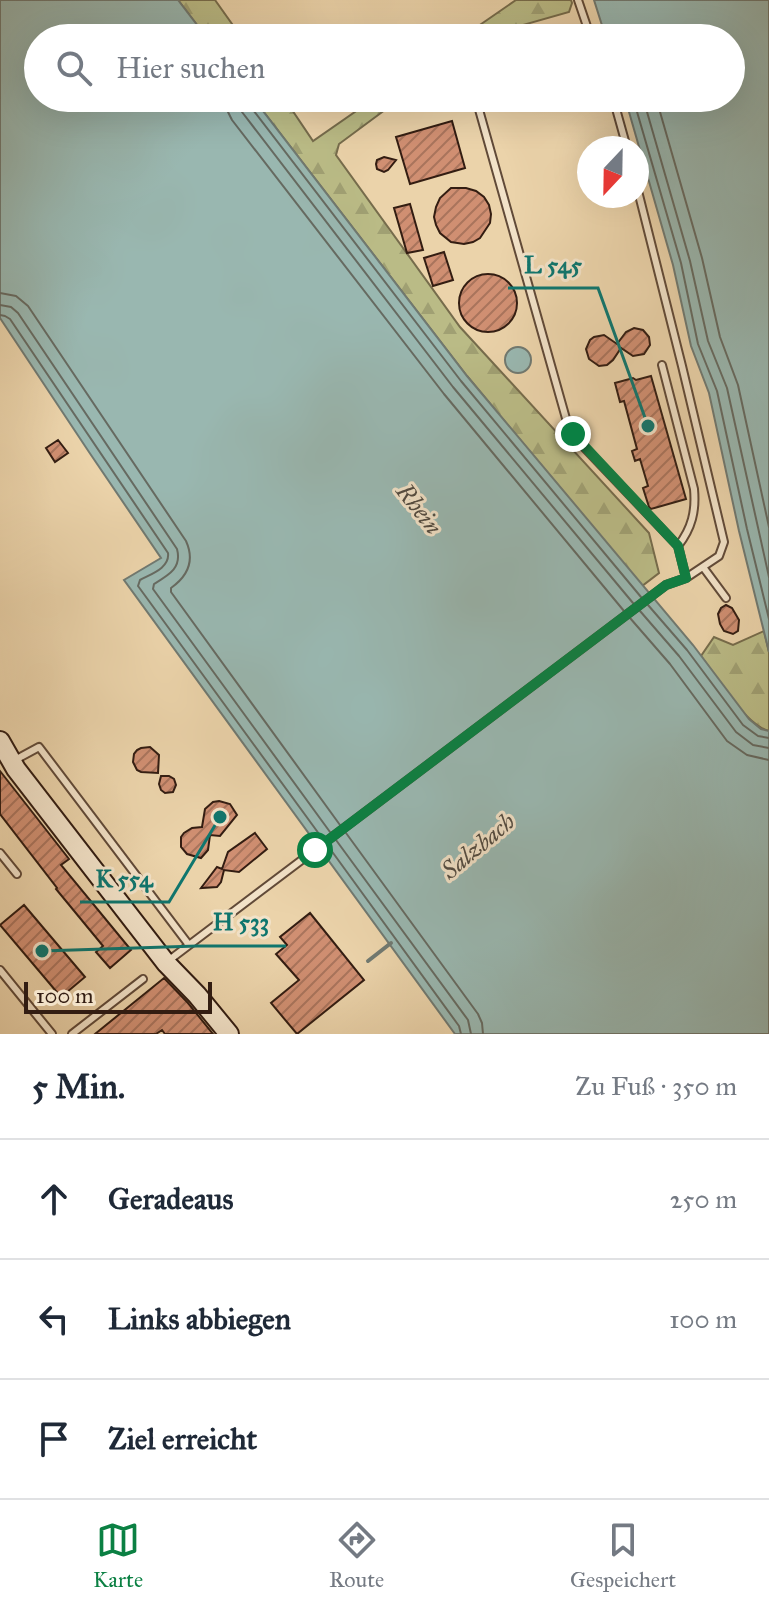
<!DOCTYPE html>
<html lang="de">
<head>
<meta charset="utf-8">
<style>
	:root { --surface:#fff; --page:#f2f2f3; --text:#1f2937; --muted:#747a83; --line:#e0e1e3; --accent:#0b8043 }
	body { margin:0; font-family:"IM FELL Great Primer",serif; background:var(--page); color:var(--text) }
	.compass { position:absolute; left:577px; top:136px; width:72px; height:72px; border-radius:50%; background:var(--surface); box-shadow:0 8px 32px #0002; rotate:202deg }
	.scale { position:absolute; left:24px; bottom:20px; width:188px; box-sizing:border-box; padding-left:8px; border:4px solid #331d12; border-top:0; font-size:22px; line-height:28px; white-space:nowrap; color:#331d12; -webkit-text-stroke:6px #f2e2c8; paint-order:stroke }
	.stop { position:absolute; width:24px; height:24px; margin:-18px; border:6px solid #0b8043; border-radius:50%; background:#fff }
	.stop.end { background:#0b8043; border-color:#fff; box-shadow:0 2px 8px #0008 }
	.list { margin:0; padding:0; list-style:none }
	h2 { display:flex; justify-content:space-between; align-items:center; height:104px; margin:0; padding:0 32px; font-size:34px }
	h2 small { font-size:26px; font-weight:400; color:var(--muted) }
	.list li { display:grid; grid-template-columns:52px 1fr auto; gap:24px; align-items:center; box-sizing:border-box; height:120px; padding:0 32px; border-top:2px solid var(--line) }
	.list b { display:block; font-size:30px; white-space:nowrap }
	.list em { font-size:26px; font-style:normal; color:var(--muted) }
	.icon { flex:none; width:44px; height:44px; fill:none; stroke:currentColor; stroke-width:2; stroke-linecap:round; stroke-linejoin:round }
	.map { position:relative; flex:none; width:769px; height:1034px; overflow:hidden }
	.search { position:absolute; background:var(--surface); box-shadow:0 8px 32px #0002; left:24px; right:24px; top:24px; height:88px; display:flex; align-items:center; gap:20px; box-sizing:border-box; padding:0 28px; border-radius:44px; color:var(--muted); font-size:30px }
	.sheet { height:464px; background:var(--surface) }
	nav { display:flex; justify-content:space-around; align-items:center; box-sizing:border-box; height:112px; border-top:2px solid var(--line); background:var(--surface); font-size:22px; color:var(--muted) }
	nav a { display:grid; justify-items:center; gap:4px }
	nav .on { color:var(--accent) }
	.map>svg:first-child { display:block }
</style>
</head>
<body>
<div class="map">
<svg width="769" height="1034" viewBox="0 0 769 1034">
	<defs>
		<pattern id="forest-firs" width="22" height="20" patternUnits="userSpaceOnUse" patternTransform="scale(2)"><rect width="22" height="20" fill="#babb86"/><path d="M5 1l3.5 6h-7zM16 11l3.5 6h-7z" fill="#a0a073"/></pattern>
		<pattern id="building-hatch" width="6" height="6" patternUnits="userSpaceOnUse" patternTransform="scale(2)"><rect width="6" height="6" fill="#d08f72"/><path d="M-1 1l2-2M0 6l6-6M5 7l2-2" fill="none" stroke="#a9745c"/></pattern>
	</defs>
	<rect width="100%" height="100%" fill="#ebd3aa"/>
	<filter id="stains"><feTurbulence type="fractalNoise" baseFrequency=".0025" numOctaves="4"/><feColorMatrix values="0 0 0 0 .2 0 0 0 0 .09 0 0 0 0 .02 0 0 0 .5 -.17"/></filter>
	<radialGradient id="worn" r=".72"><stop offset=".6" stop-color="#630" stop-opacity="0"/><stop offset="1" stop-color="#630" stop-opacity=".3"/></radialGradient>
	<path fill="url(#forest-firs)" stroke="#766c4c" stroke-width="2" d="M 178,0 L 215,0 L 242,38 L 207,38 Z
		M 516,0 L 571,0 L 572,3 L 569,12 L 477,38 L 461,38 Z
		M 253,98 L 284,98 L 313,141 L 375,98 L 401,98 L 339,144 L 336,155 L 460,327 L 649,533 L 659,573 L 642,586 L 467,376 Z
		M 764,631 L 769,652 L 769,731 C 746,726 716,676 701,656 L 714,637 L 733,645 Z"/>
	<path fill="#99b7b0" stroke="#707971" stroke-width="2" d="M 0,0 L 178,0 L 207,38 L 38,38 L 38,98 L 253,98 L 467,376 L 693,645 L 749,719 L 761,729 L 769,731 L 769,1034 L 455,1034 L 124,580 L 161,558 L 89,452 L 0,318 Z
		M 594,0 L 769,0 L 769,652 L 739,531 L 709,393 L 691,346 L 673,265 L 625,98 L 731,98 L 731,38 L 606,38 Z
		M505 360a13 13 0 1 1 26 0a13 13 0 1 1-26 0Z"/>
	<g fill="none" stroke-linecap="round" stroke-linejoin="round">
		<path stroke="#666a61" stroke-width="2" d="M 226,98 L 227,110 L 232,120 L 444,394 L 624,611
			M 238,98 L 239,106 L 242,112 L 453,387 L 633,603
			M 248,98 L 250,106 L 461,381 L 641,597
			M 633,98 L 681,263 L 698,344 L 717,391 L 747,529 L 769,619
			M 643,98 L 690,261 L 708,341 L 727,388 L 769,577
			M 656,98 L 702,258 L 720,337 L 738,385 L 769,527
			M 0,293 L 16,296 L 28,306 L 186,541 C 195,561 188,576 171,588 L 171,592 L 340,825
			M 0,305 L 11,307 L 18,313 L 177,549 C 182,568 169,575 154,584 L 153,589 L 330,832
			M 0,315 L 5,316 L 10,319 L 168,553 C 170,568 151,574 140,580 L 138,586 L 322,838
			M 648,605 L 687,650 L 743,725 L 758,736 L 769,738
			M 640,611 L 679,656 L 736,732 L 753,745 L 769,748
			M 630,618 L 670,664 L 727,741 L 747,755 L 769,760
			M 346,833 L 478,1014 L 482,1023 L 483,1034
			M 336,840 L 468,1020 L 471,1034
			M 328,846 L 459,1026 L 461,1034"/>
		<path stroke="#707971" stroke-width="4" d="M 368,961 L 391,943"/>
	</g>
	<path fill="url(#building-hatch)" stroke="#331d12" stroke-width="2" d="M 452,121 L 465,168 L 410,184 L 396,137 Z
		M 384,157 L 396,160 L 388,170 L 384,172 L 377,169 L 376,164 L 377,160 Z
		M 451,188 L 466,188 L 476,191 L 484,197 L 489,205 L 491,214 L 490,223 L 480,238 L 473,242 L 464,244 L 451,242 L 440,233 L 436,225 L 434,217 L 436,207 L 440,198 Z
		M 410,204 L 423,250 L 407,253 L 394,208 Z
		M 444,252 L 453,280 L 433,286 L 424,258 Z
		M459 303a29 29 0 1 1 58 0a29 29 0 1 1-58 0Z
		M 634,328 L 643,330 L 649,337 L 650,345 L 644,354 L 633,356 L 621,348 L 613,360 L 607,365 L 599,366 L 589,359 L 586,349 L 590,340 L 594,337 L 604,335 L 617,344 L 626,332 Z
		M 651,376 L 686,499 L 651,509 L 649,507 L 643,488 L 648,486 L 640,459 L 635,461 L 632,451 L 637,449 L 624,401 L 620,402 L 615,383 L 633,378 L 636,380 Z
		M 58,440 L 68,453 L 55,462 L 46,448 Z
		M 726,605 L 732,608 L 739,620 L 738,631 L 733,634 L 724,631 L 720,624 L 718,614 L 721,608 Z
		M 150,747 L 159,755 L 158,773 L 141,772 L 137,770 L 133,762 L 134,754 L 137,750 L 141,748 Z
		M 0,771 L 69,859 L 61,865 L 131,950 L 110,968 L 96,952 L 103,946 L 56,889 L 57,888 L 0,814 Z
		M 161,776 L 169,776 L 174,779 L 176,785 L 173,792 L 165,793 L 161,790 L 159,784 Z
		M 219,801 L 230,804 L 237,815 L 220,836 L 210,835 L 208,850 L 201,858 L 187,854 L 181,847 L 181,837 L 184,833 L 192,828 L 202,827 L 205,809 L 213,802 Z
		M 255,833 L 267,849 L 239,872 L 224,870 L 221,882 L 217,887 L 201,888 L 217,867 L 222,869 L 228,852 Z
		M 24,905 L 85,977 L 61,997 L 0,925 Z
		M 310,913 L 364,980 L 297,1034 L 271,1003 L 299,980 L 276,954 L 287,945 L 280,937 Z
		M 164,978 L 188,1003 L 213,1034 L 165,1034 L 162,1030 L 156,1034 L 95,1034 Z"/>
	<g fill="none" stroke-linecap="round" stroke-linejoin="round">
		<g stroke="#614a38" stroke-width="10">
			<path id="lane" d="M 578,0 L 591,38
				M 613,98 L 627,148
				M 476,99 L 567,422 L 573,434 L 582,445 L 678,546
				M 662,365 L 694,489 C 696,511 692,528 678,546 L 686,578
				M 703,567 L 726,598
				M 15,760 L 39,747 L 189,945
				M 0,853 L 17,874
				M 168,961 L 666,585 L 686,578 L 719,556 L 724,542 L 682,366 L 637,187
				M 0,970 L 52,1034
				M 72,1034 L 143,979"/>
		</g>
		<g stroke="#331d12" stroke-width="22">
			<path id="secondary" d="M 0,741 L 16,769 L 94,870 L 166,963 L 197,995 L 229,1034"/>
		</g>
		<use href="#lane" stroke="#f2e2c8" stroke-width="6"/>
		<use href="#secondary" stroke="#f2e2c8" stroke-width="18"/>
	</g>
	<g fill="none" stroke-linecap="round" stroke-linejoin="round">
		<path stroke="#0b8043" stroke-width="10" d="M 315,850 L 666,585 L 686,578 L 678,546 L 573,434"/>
	</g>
	<g text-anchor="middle" stroke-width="6" stroke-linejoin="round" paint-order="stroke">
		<g font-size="24" font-style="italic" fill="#524b41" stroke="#f2e2c8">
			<text transform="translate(419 509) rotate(52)" y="8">Rhein</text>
			<text transform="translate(478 846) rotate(-40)" y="8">Salzbach</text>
		</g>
	</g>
	<path fill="none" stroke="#0f766e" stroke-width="3" d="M648 426L598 288H508M220 817L169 902H80M42 951L197 946H286"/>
	<g fill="#0f766e" stroke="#f2e2c8" stroke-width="3">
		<circle cx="648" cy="426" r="8"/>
		<circle cx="220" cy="817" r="8"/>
		<circle cx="42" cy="951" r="8"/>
	</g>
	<g font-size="24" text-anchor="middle" font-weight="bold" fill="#0f766e" stroke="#f2e2c8" stroke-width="6" stroke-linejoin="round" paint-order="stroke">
		<text x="553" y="273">L 545</text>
		<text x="124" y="887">K 554</text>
		<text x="241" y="930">H 533</text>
	</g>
	<rect width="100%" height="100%" filter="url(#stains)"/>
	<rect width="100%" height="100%" fill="url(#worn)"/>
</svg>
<svg class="compass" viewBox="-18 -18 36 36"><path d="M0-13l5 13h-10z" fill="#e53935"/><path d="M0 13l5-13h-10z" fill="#747a83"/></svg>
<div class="scale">100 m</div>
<div class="stop" style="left:315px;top:850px"></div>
<div class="stop end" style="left:573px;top:434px"></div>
<div class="search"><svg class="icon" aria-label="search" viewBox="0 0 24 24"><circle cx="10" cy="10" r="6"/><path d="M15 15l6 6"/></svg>Hier suchen</div>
</div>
<section class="sheet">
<h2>5 Min.<small>Zu Fuß · 350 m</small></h2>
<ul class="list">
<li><svg class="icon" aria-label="ahead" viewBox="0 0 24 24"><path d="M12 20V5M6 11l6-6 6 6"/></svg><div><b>Geradeaus</b></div><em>250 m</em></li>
<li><svg class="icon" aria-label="left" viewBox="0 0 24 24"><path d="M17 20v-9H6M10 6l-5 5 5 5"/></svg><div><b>Links abbiegen</b></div><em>100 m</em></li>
<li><svg class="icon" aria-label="arrive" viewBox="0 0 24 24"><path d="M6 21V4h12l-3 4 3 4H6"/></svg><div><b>Ziel erreicht</b></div></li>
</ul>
</section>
<nav>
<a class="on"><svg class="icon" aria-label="map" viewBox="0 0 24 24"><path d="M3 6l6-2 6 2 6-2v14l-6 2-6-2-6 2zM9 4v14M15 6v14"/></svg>Karte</a>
<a><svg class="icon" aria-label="directions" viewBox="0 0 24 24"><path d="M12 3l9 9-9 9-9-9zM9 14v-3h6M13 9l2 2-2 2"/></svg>Route</a>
<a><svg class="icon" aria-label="saved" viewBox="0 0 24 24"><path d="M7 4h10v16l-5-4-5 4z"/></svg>Gespeichert</a>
</nav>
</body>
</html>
